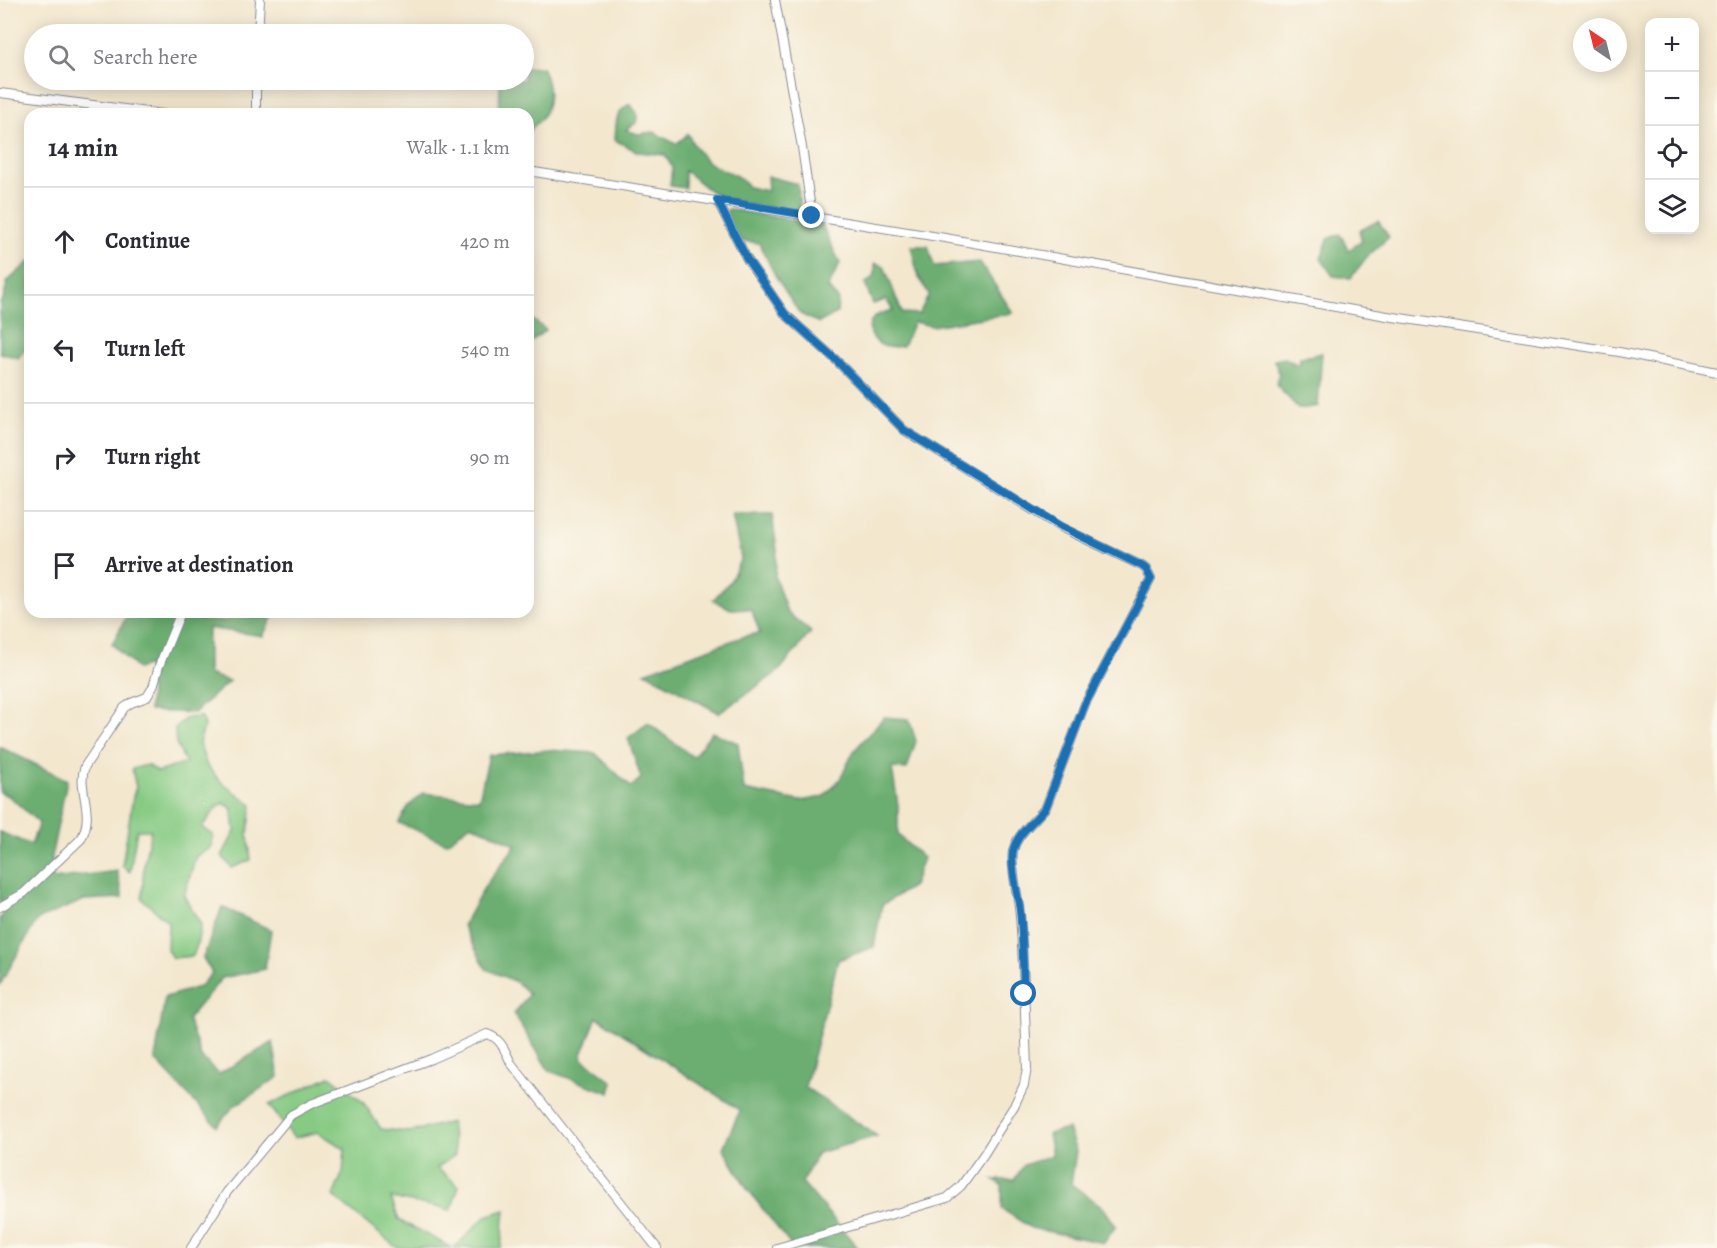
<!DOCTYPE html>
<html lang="en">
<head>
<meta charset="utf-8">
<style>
	:root { --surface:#fff; --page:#f7f7f7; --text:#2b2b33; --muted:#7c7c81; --line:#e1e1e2 }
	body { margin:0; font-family:Alegreya,serif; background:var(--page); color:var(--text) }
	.controls { position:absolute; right:18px; top:18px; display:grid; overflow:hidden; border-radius:12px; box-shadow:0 3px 15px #0003 }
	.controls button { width:54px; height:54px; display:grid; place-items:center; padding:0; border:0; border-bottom:2px solid var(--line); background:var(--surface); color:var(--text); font:30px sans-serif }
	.compass { position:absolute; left:1573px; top:18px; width:54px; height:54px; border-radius:50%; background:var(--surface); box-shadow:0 3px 15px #0003; rotate:325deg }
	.stop { position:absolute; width:18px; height:18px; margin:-14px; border:4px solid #1f6fb2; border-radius:50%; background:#fff }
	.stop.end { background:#1f6fb2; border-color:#fff; box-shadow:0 2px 6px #0008 }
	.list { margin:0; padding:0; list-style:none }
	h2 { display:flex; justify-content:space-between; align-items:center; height:78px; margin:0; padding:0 24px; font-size:26px }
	h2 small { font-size:20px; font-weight:400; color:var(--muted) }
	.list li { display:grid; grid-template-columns:39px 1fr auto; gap:18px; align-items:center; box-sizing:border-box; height:108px; padding:0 24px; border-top:2px solid var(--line) }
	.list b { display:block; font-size:22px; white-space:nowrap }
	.list em { font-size:20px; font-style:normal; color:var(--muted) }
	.icon { flex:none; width:33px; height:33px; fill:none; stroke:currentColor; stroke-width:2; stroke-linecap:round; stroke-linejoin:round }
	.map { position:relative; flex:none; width:1717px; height:1248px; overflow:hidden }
	.search { position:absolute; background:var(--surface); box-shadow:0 3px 15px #0003; left:24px; top:24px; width:510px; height:66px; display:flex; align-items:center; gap:15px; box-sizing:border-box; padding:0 21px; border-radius:33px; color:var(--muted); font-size:22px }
	.panel { position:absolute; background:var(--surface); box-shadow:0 3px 15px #0003; left:24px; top:108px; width:510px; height:510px; border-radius:18px }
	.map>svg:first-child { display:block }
</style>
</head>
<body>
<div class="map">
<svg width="1717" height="1248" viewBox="0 0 1717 1248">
	<rect width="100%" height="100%" fill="#fbf7ec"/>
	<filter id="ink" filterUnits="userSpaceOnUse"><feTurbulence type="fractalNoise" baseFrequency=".0167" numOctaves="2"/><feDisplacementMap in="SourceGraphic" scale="12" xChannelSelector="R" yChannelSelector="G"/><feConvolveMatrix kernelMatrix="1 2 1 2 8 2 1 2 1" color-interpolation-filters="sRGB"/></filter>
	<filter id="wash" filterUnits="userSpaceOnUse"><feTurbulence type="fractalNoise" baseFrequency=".008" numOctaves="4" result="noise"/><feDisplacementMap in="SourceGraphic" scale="24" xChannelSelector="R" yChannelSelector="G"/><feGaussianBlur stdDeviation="1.35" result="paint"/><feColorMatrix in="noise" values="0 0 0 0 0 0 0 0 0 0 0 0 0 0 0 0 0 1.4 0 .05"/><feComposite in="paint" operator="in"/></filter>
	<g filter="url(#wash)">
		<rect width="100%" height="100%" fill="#f3e7ce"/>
		<path fill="#86ca83" stroke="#507c70" stroke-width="1.5" d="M 202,717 L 204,727 L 199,743 L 207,766 L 220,781 L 252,805 L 248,835 L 251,860 L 232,868 L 222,856 L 235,831 L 232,808 L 223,803 L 213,812 L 202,827 L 213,835 L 212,847 L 196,856 L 184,896 L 201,925 L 197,945 L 193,956 L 172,958 L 167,949 L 168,922 L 142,899 L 144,863 L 151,830 L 137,830 L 130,872 L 122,866 L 133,797 L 136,787 L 132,769 L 147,765 L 158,772 L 186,763 L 176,744 L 175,728 L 186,718 Z
			M 330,1076 L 363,1102 L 381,1129 L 409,1132 L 451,1122 L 455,1155 L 437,1168 L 459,1186 L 451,1210 L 391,1198 L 399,1220 L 452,1248 L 397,1248 L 333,1196 L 343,1172 L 345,1149 L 318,1132 L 294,1138 L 269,1105 Z
			M 505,1210 L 501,1248 L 454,1248 L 486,1216 Z"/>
		<path fill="#6cae71" stroke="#446e68" stroke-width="1.5" d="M 542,67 C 549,82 552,98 544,114 C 541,121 533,126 528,132 L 528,114 L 499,114 L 500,80 L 524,80 L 524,68 Z
			M 630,104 L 637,113 L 637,122 L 626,130 L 638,134 L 654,132 L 676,144 L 688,134 C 693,145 699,154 708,162 C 721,172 739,172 748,187 L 768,191 L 767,176 L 798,184 L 800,210 C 772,206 740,209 715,194 C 705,188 695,178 685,171 L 685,188 L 670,186 L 672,167 L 665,155 L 638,152 L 615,140 C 617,122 613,114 630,104 Z
			M 728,209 L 822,225 L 840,263 L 828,288 L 838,299 L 837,313 L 819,323 L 800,314 L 776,277 L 759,243 L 740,241 L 724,222 Z
			M 1378,221 L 1389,237 L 1366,258 L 1351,278 L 1333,276 L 1321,259 L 1328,239 L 1340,234 L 1349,250 L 1362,241 L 1359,231 Z
			M 911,246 L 928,246 L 934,266 L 980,262 L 1013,313 L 932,326 L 914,322 L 903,346 C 898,346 893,348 888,347 C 877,347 864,330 872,320 C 877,313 886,312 893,310 L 886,300 L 873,304 L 865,284 L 875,275 L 875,263 L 884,266 L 902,313 L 919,314 L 929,294 L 918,276 Z
			M 30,261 L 30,344 L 18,358 L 0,353 L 0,303 L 4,297 L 7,282 Z
			M 528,316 L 546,330 L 528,344 Z
			M 1322,353 L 1318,406 L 1299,409 L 1276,385 L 1279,373 L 1274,360 L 1285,358 L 1298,365 L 1300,358 Z
			M 732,515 L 772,515 L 777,550 L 775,577 L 787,612 L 811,632 L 779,671 L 719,713 L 645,672 L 745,636 L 760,633 L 751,609 L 731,609 L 713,600 L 731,580 L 741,558 Z
			M 129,612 L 201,612 L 201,620 L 226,621 L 230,612 L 275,612 L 263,636 L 208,628 L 208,674 L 229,681 L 194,713 L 149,711 L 151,665 L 137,669 L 112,644 Z
			M 884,717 L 909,719 L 916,741 L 907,769 L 892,768 L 898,805 L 898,835 L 923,858 L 913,886 L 882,905 L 874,947 L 838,960 L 805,1087 L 877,1136 L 818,1153 L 802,1182 L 858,1248 L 793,1248 L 748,1190 L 723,1148 L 740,1110 L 597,1017 L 581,1057 L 613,1082 L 610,1093 L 549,1071 L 514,1014 L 529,994 L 516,982 L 486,969 L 463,926 L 485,886 L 516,845 L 471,824 L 446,843 L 399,823 L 408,807 L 423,793 L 479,799 L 489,755 L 549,750 L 595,753 L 631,787 L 641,778 L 628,738 L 648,723 L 693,757 L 712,732 L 738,743 L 744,790 L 800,801 L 823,797 L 840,779 L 854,751 Z
			M 0,747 L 67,780 L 52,853 L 53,879 L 117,871 L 123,898 L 84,900 L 37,920 L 0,985 L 0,917 L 4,915 L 0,902 L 0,832 L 31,845 L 39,823 L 10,797 L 0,792 Z
			M 222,907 L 271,930 L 265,969 L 222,978 L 188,1019 L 201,1057 L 219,1074 L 273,1042 L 279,1077 L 234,1106 L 217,1126 L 155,1060 L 165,997 L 199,987 L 212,973 L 203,958 Z
			M 1068,1129 L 1076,1151 L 1071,1184 L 1103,1207 L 1116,1226 L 1104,1243 L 1031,1228 L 1002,1209 L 1002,1185 L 994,1180 L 1014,1180 L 1024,1165 L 1052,1155 L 1048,1134 Z"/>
	</g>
	<g filter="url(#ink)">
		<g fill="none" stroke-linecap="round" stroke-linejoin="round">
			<g stroke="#878b96" stroke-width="10">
				<path id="minor" d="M 775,0 L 802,147 L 812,216
					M 258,34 L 260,0
					M 256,80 L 256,114
					M 0,93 L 163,114
					M 528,171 L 945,238 L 1387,316 L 1619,352 L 1717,372
					M 717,200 L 747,259 L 785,314 L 835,359 L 904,430 L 1060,527 L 1142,566 L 1146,569 L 1151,579 L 1085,704 L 1046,807 C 1035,821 1017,833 1013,851 C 1010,868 1019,898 1020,916 C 1024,966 1025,1017 1027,1068 L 1024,1085 L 1014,1106 L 984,1154 L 961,1186 L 947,1198 L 777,1248
					M 0,907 L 24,893 L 81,839 C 96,812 76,789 85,766 L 124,708 L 131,703 L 147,697 L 153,687 L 159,666 L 181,612
					M 191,1248 L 227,1192 L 291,1115 L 311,1104 L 431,1059 L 487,1034 C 501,1038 505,1051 511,1063 L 657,1248"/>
			</g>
			<use href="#minor" stroke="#fff" stroke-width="8"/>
		</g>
	</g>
	<g fill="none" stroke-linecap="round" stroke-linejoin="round" filter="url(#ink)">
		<path stroke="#1f6fb2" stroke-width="8" d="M 812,216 L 717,200 L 747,259 L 785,314 L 835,359 L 904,430 L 1060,526 L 1142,566 L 1146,569 L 1151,579 L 1085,704 L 1046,807 C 1035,821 1017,833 1013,851 C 1010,866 1018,895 1020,911 C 1023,939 1023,967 1024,994"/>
	</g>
</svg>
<div class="controls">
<button>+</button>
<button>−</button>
<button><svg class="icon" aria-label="locate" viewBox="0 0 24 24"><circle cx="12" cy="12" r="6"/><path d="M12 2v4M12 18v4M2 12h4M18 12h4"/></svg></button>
<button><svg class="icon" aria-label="layers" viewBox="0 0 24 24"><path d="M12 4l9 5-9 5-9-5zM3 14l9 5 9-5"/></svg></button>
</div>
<svg class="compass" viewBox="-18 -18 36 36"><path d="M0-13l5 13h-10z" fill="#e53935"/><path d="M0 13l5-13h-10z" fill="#7c7c81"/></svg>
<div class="stop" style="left:1024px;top:994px"></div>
<div class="stop end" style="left:812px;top:216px"></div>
<div class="search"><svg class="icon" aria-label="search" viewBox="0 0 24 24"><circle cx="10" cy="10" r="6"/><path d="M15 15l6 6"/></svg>Search here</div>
<section class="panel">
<h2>14 min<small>Walk · 1.1 km</small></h2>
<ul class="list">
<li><svg class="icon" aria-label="ahead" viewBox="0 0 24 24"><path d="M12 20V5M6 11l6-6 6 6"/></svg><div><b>Continue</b></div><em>420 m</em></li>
<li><svg class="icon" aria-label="left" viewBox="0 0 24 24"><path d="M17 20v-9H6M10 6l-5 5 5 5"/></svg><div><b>Turn left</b></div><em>540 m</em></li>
<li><svg class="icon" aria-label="right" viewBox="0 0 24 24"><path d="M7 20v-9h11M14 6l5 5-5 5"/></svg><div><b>Turn right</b></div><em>90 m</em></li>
<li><svg class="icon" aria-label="arrive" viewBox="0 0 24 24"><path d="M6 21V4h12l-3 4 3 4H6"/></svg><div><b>Arrive at destination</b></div></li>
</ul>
</section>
</div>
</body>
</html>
